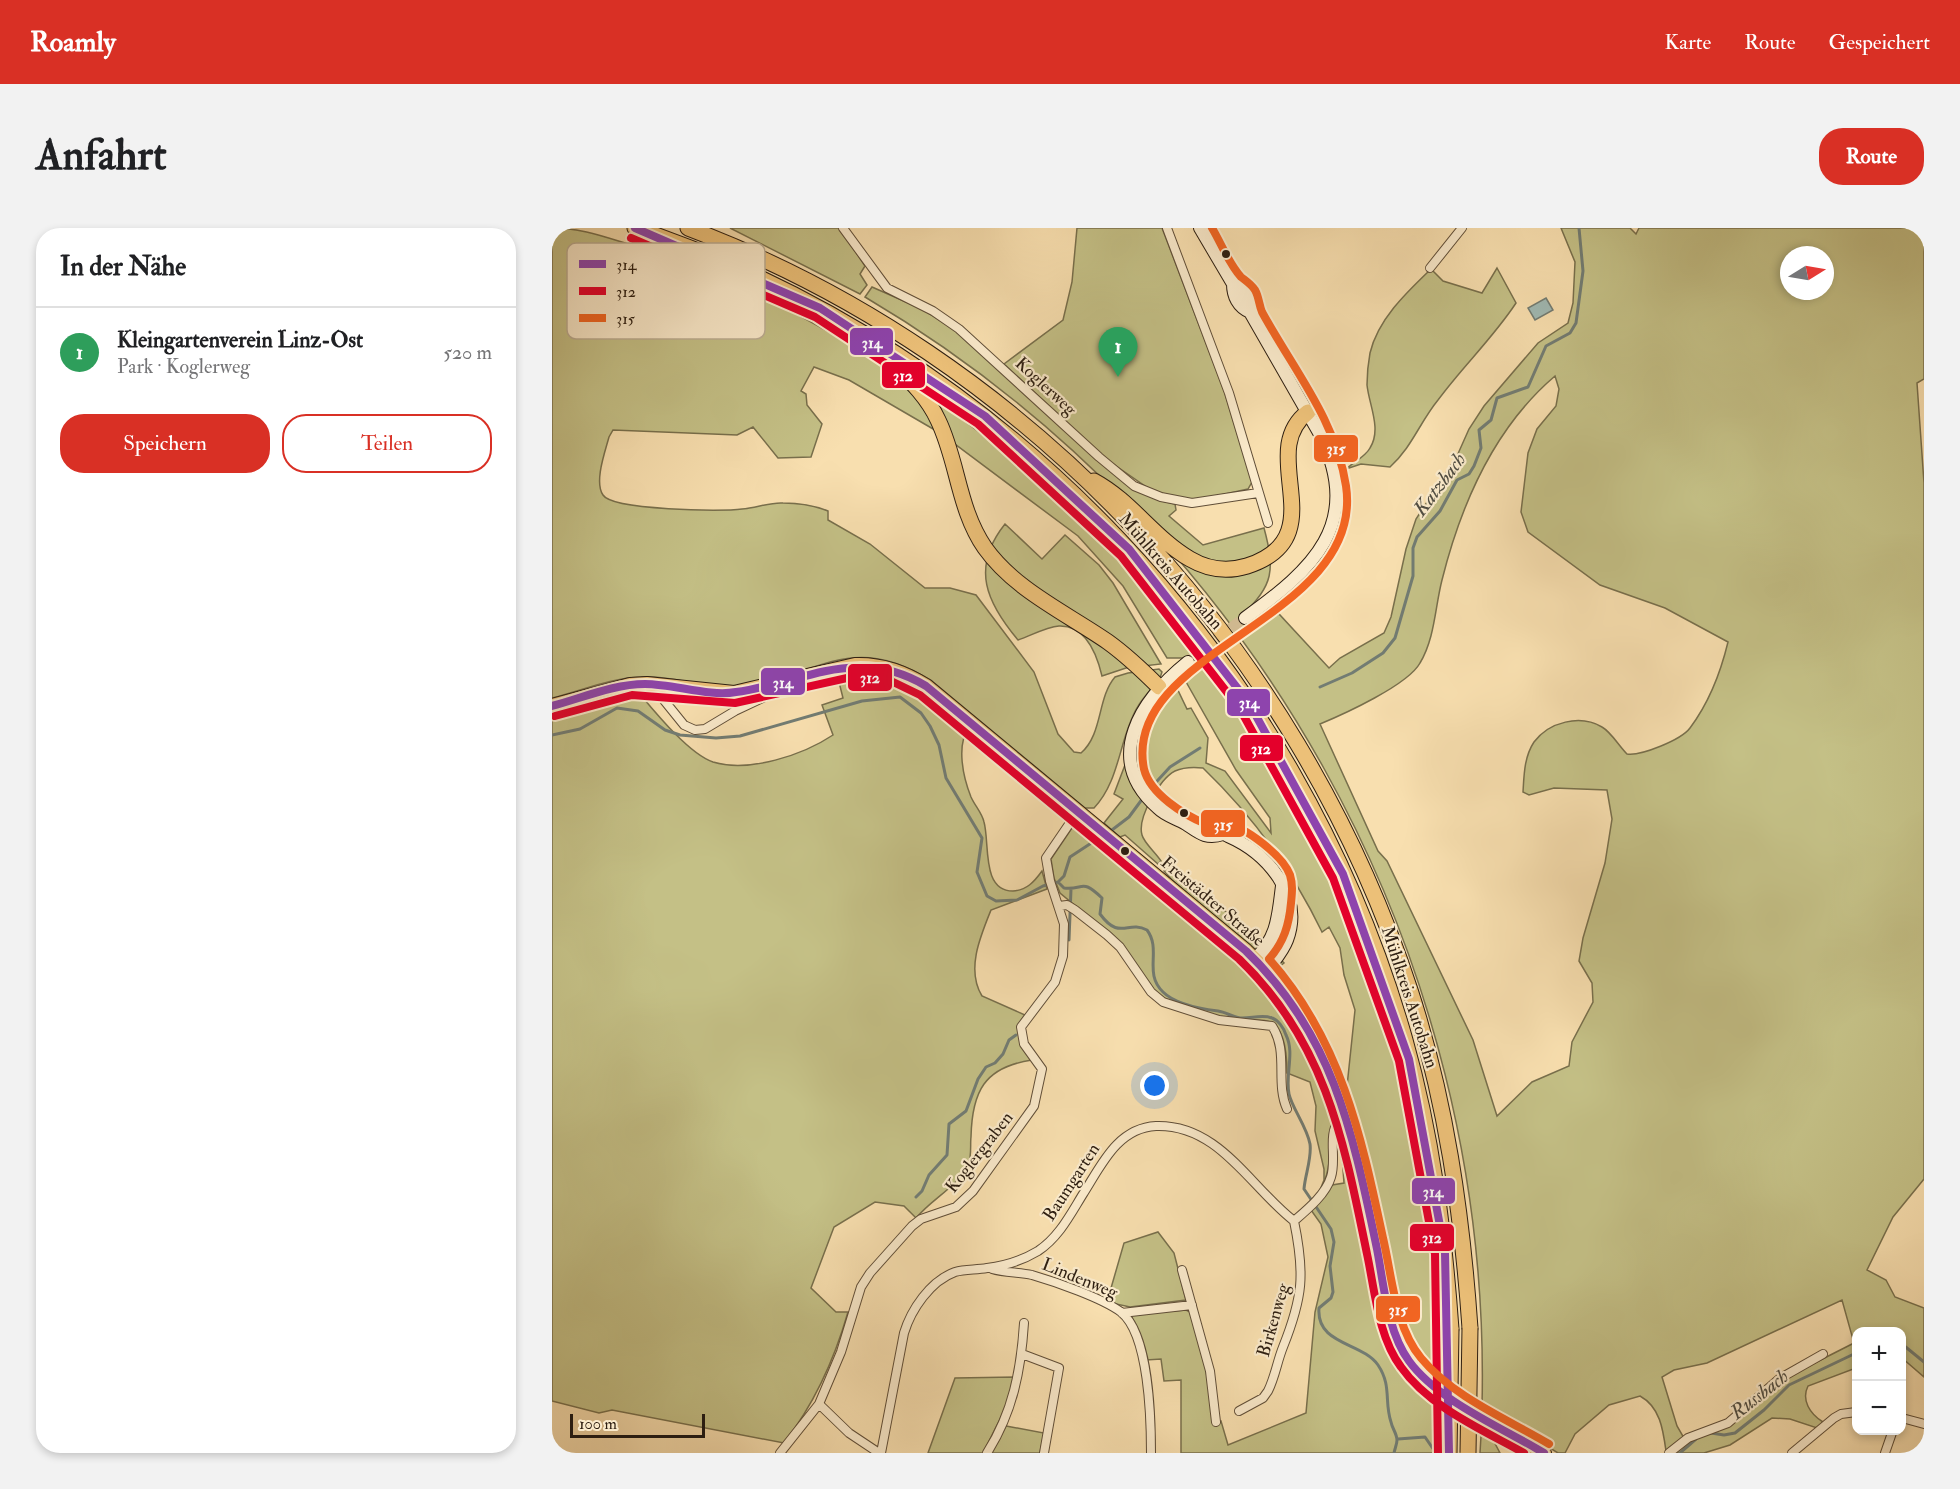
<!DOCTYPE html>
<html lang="de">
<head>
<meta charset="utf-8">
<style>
	:root { --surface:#fff; --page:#f2f2f2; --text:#202124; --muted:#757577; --line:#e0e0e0; --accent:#d93025 }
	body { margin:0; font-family:"IM FELL Double Pica",serif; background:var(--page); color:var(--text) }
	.controls { position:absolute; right:18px; bottom:18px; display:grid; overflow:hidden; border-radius:12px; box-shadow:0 3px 9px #0003 }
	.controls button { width:54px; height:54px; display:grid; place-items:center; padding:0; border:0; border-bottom:2px solid var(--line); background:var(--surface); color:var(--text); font:30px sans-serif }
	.compass { position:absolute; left:1228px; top:18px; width:54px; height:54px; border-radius:50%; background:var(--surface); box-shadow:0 3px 9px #0003; rotate:79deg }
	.scale { position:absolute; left:18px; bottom:15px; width:135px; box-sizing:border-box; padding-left:6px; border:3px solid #2d1e11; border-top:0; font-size:16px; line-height:21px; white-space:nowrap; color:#2d1e11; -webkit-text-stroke:4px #faeacb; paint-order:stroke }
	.you { position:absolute; left:603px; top:858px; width:21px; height:21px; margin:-15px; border:4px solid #fff; border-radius:50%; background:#1a73e8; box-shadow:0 0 0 9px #1a73e833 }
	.badge { display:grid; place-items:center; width:39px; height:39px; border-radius:50%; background:var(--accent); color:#fff; font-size:20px; font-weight:700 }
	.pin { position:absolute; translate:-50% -50px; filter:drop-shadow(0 2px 3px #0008) }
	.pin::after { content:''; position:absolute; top:32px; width:21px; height:18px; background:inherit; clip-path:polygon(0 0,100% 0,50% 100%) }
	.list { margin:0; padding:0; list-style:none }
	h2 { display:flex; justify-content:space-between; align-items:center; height:78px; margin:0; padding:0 24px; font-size:26px }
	h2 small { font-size:20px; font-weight:400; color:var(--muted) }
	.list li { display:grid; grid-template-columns:39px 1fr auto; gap:18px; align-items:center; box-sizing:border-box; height:90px; padding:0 24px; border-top:2px solid var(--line) }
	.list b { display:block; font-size:22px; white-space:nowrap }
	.list p { margin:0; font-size:20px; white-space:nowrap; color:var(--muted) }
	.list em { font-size:20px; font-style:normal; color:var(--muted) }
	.actions { display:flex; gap:12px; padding:18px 24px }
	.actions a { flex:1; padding:14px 0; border:2px solid var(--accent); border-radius:24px; text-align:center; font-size:21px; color:var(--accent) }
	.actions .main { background:var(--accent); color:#fff }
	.map { position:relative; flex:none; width:1372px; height:1225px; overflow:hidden; border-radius:24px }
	header { display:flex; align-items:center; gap:36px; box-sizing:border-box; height:84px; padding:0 30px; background:var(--accent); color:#fff }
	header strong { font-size:28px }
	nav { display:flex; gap:33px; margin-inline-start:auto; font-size:21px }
	.intro { display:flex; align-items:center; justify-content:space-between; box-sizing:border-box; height:144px; padding:0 36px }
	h1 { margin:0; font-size:42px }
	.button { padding:15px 27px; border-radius:24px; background:var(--accent); color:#fff; font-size:21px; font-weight:700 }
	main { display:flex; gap:36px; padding:0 36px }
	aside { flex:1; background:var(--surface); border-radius:24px; box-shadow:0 3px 9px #0003 }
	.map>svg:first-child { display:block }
</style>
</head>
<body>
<header>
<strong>Roamly</strong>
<nav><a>Karte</a><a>Route</a><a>Gespeichert</a></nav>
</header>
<div class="intro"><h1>Anfahrt</h1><a class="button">Route</a></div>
<main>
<aside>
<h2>In der Nähe<small></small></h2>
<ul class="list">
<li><span class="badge" style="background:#2e9e5b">1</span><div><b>Kleingartenverein Linz-Ost</b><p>Park · Koglerweg</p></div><em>520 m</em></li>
</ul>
<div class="actions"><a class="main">Speichern</a><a>Teilen</a></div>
</aside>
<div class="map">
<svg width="1372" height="1225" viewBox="0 0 1372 1225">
	<rect width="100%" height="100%" fill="#f8dfaf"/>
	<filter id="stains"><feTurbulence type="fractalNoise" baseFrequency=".00333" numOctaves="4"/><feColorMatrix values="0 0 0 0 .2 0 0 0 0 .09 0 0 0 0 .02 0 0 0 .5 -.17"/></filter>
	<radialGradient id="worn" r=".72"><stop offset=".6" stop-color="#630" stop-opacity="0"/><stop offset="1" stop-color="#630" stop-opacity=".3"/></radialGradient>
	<path fill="#c4c086" stroke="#786f4c" stroke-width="1.5" fill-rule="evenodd" d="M 0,0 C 28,0 50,8 76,16 C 147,38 215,68 279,105 C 661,323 886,712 886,1153 L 863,1131 L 850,1106 L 794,868 L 803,782 L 792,747 L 788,720 L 777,699 L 770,704 C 740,642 701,588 651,540 C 642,539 632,539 623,543 C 608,550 585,590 590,607 C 592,615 604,625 609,633 L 606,636 L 573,607 L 568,609 L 552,595 L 571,571 L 562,566 L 590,492 L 621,452 L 635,481 L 639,480 L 656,510 L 654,535 L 673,543 L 719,605 L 718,590 L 684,542 L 629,445 L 633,430 L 615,430 L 571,358 L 526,308 L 388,205 L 297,152 L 262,139 L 249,163 L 254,166 L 255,177 L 270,196 L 259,229 L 226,230 L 201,199 L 185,207 L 61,202 L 57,209 C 53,224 42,254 51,267 C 60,282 170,284 190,281 C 204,280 218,274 231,275 C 248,275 261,277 276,283 L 276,292 L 318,316 L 373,360 L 398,360 L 424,367 L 482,444 L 506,506 L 522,524 L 529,525 C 551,506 545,470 563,449 L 576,445 L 607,441 L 610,444 L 608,450 C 601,460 591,469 585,480 C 567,511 568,553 542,580 L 533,580 L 380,453 C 294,399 262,454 179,459 C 149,460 119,447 89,449 C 58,450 29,463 0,470 Z
		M 178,0 L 288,0 L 313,38 L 308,46 L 315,57 L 308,66 Z
		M 525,0 L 610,0 L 672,162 L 700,254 L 696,261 L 641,273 L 617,268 L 596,260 L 551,229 L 452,136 L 511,92 L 520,54 Z
		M 1009,0 L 1078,0 L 1084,6 L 1087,0 L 1372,0 L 1372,151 L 1365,155 L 1372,255 L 1372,951 L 1341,989 L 1315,1042 L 1334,1052 L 1343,1069 L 1372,1080 L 1372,1149 L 1350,1130 L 1350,1104 L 1304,1104 L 1304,1140 L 1256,1158 C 1249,1172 1258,1186 1271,1194 L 1265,1200 L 1238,1191 L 1220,1190 L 1178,1217 L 1152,1225 L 1121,1225 L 1137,1212 L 1174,1198 L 1235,1149 L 1302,1115 L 1290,1072 L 1155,1135 L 1122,1142 L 1110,1149 L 1125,1198 L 1132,1210 L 1114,1223 C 1111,1201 1108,1179 1088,1168 L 1057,1177 L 1023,1206 L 1013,1225 L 1006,1225 L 930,1178 C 941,726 703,299 313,69 L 320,59 L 370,81 L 405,103 L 546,232 L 606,272 L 623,276 L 624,282 L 617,288 L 651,317 L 712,300 C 723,341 722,358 690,387 L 699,397 L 727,386 L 777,440 L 788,430 L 832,405 L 839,389 L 854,321 L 864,291 L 905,228 L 917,201 L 932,178 L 986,115 L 1016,95 L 1021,75 L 1023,34 ZM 1237,27 L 1273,27 L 1273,63 L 1237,63 ZM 1003,148 L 1007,161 L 1004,178 L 985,201 L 976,225 L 969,284 L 976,304 L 1048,357 L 1113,380 L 1176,414 C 1169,443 1156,476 1138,500 C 1129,512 1089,528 1075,526 C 1067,518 1059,504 1050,499 C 1028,486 997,494 982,514 C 972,529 972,548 971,564 L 977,567 L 1002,560 L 1055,562 L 1060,591 L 1053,635 L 1031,710 L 1027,733 L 1040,755 L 1041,774 L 1020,814 L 1017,838 L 980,854 L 945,888 L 921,812 L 835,633 L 826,623 L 768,496 C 792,486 856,457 868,435 C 883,410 883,379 890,352 C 909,276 943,199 1003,148 Z
		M 945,40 L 964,75 C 941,110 911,138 886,172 C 868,194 860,219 838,239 L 809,236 L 794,241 C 801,235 814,228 818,220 C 830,201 817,177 815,157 C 815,146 816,136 818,125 C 826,91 855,64 879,41 L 891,53 L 930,65 Z
		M 453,296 L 490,331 L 513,307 L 547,337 L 561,355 L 609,436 L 574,440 L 550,448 C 545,427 534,397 507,398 C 494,399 478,408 466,412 C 435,375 418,340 453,296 Z
		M 302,443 L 331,443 L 364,457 L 417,499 C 404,517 411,549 419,569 C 423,578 430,585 432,594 C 438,615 429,663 461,663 C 475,662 482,654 490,643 L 495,661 L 439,682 C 428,709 414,742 430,768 L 473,787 C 459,804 470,816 480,832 C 432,839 420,864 419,909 C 418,917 420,929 416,937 C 404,960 381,970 364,990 L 352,978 L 323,974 L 282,999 L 259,1060 L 284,1084 L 296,1084 C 282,1133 263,1175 232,1215 L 60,1182 L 47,1185 L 0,1173 L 0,482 L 78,463 L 87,465 C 103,484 137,526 161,534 C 197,545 251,527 281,507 L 270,477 L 291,470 L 285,446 Z
		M 524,594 L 530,594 L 699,736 L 718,755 L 734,775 L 757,811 L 785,881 C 773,908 784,936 768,962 L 772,952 L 772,941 L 763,903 L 764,878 L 758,854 L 735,845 C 735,830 734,801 718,794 C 710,790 699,793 690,792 C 663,789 624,781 602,763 L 555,704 L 508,665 L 502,650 L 499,631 Z
		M 615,641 L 622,643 L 706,709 L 732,735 L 723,742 L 620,652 L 612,643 Z
		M 789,899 L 834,1089 L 885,1165 L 883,1225 L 629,1225 L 629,1152 L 612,1153 L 609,1131 L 594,1132 L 579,1086 L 634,1082 L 638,1084 L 654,1142 L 662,1197 L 669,1193 L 676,1217 L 754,1185 L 763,1084 L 776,1029 L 769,996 L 759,982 L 780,957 L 792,955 L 789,915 L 785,915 Z
		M 606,1004 L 622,1025 L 634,1072 L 578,1079 L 555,1074 L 572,1015 Z
		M 463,1149 L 456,1175 L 431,1225 L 376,1225 L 403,1150 Z
		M 930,1191 L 948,1225 L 928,1225 Z
		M 454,1198 L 492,1205 L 488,1225 L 439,1225 Z"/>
	<path fill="#a0bab4" stroke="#727c73" stroke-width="1.5" d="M 994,70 L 1001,82 L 983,92 L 976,80 Z"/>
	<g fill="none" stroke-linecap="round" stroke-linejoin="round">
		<path stroke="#727c73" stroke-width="3" d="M 768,459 L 800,445 L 831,425 L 843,410 L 861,348 L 861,320 L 865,309 L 888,283 L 905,252 L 917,246 L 922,238 L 929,220 L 927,202 L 939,192 L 945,170 L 976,159 L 994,118 L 1018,105 L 1024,95 L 1031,43 L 1027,0
			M 0,507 L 28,501 L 65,480 L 86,483 L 113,502 L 128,507 L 164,510 L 188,508 L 310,473 L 348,469 L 369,485 L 378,498 L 387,517 L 394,550 L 430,610 L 425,644 L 435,668 L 444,673 L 465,672 L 491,658 L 506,654 L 512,648 L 518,629 L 550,608
			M 595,564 L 618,539 L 648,520
			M 556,605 L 577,589 L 591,570
			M 506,654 L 512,660 C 533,662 529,650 550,670 L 548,686 C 568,713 575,692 595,702 C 610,722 591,745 611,764 C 624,777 650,781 666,783 C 674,784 680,789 688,790 C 698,791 710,786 720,790 C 726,792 732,800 734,807 C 743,825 733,846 737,866 C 740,880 755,899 758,916 C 760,930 753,947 752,961 L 779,1001 L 782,1014 L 778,1038 L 781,1064 L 779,1070 L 767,1080 C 764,1117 810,1114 826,1137 C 840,1158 832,1173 839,1194 C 840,1200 845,1206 845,1212 C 845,1216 843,1220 842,1225
			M 517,712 L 519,661
			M 364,969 L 370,963 L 377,947 L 395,927 L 397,896 L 414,883 L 426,851 L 434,839 L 443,835 L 451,826 L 457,812 L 464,807
			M 1350,1116 L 1372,1134
			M 1159,1205 L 1172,1207 L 1183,1205 L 1212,1182 L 1237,1157 L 1304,1125
			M 846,1211 L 873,1209 L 884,1225
			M 1128,1225 L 1144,1211"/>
		<path stroke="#cfb88f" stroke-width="12" stroke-dasharray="12 6" stroke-linecap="butt" d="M 636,434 L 693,390"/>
		<g stroke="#604e38" stroke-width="10">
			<path id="street" d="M 291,0 L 335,60 L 381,83 L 407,101 L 547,229 L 582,258 L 609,269 L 640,275 L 706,265
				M 615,0 L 677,165 L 716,295
				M 878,40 L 910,0
				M 87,460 L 111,471 L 132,497 L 143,502 L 153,501 L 183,483 L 244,454
				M 507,678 L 515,677 L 523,682 L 555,707 L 568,719 L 599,764 L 611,774 L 667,792 L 720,798 C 737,824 723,854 735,881
				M 440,1041 C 453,1045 467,1044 480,1047 C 504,1054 550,1070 569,1084 C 597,1106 599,1191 599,1225
				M 630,1042 L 658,1143 L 664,1194
				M 570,1085 L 640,1077
				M 470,1126 L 507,1140 L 492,1225
				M 267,1176 L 289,1124 L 309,1059 L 318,1045 L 360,998 L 369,991 L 404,979 L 421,963 L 482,878 L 490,841 L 472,816 L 469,799 L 503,754 L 511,728 L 512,696 L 498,653 L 494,630 L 526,583
				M 687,1183 L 711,1170 L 716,1163 C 723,1149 725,1134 731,1119 C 751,1069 753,1046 742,993
				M 1350,1190 L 1372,1196
				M 228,1225 L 267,1176 L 297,1205 L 327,1225
				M 329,1225 L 352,1105 C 359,1082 378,1053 403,1044 C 413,1041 424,1042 435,1040 C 452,1038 471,1032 486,1023 C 507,1009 518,987 531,966 C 549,938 565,900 604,898 C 667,896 698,959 742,993 C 756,981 774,966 779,949 C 785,931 775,907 787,892 L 793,890
				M 435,1225 C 461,1184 469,1142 472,1095
				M 1117,1225 L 1136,1210 L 1176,1195 L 1227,1151 L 1271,1126
				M 1240,1225 L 1282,1190 L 1289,1186 L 1304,1184
				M 1333,1225 L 1341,1202"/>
		</g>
		<g stroke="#2d1e11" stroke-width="14">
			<path id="secondary" d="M 648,0 L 681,56 C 692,62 698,71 698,84 L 769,208 C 811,297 761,341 693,390
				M 681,56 C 681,68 686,79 698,84
				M 636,434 C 590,471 549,530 606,580 C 614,588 624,590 634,596 C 646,604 654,612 671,606
				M 634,596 C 657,592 659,600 676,608 C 715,625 752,667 735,712 C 731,723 722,733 715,743
				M 703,731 C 726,709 726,688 730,658"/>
		</g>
		<g stroke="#2d1e11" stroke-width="16">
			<path id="primary" d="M 0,478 L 78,457 L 95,456 L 182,465 L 303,437 C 330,436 352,444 374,458 L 694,723 C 714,742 733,761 748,785 C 801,869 817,992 839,1089 C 844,1107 849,1124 861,1138 C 886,1168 957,1203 992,1225"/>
		</g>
		<g stroke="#2d1e11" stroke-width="17">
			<path id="highway" d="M 83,0 C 453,123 748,438 853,812 C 880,907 892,1003 899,1101
				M 136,0 C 475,127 746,419 858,762 C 894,872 910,985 918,1100
				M 334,129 C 354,149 374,166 386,192 C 406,233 406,281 433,320 C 463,362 514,385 556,414 C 574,427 591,443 607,459
				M 542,253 C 579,273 602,310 638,331 C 655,341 675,344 695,338 C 785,309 702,225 756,184"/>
		</g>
		<use href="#street" stroke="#faeacb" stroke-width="8"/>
		<use href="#secondary" stroke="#faeacb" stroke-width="12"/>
		<use href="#primary" stroke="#ecc078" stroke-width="14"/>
		<use href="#highway" stroke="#ecc078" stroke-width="15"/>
		<g stroke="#2d1e11" stroke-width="17" stroke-linecap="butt">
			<path id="highway-bridge" d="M 897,1225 L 899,1101
				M 916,1225 L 918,1100"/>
		</g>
		<use href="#highway-bridge" stroke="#ecc078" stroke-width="15"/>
		<g stroke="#faeacb" stroke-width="12">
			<path id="bus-1" d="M 83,0 L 268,80 L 433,188 L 577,321 L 697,475 L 791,646 L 857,831 L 893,1025 L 897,1225
				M 0,478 C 30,470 62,456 93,456 C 122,456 157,469 184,464 C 255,454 305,417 374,458 L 694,723 C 782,807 801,906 825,1021 C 832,1057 835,1103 857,1133 C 886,1173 951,1200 992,1225"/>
		</g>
		<g stroke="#faeacb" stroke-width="12">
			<path id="bus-2" d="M 79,10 L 263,89 L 426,196 L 569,328 L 688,481 L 781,650 L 847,833 L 883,1026 L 886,1225
				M 3,488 L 80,467 L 183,475 L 304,448 L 337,452 L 368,467 L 687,731 C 774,814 792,914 815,1026 C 823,1063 826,1108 849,1139 C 877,1179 931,1202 972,1225"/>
		</g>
		<g stroke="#faeacb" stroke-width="12">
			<path id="bus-3" d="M 660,0 C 669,15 677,36 689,49 C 694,53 699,56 703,62 C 707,69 707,77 710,84 C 741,141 784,192 794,258 C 814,392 568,421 592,541 C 598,566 632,587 654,596 C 661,598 666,595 673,596 C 693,598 731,628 738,647 C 741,657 740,665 739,675 C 737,697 732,714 717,731 C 789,812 809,907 831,1010 C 840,1048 843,1099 869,1130 C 901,1169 955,1191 997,1216"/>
		</g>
		<use href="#bus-1" stroke="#8e44ad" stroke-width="8"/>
		<use href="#bus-2" stroke="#e4002b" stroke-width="8"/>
		<use href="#bus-3" stroke="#f26522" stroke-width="8"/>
	</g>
	<g fill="#2d1e11" stroke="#faeacb" stroke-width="2">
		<circle cx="674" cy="26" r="5"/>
		<circle cx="632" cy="585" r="5"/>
		<circle cx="573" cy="623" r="5"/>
	</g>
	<g text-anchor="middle" stroke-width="4.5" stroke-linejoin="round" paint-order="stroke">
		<g font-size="18" fill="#2d1e11" stroke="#faeacb">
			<text transform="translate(494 158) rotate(43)" y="6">Koglerweg</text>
			<text transform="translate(619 343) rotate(49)" y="6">Mühlkreis Autobahn</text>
			<text transform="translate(661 673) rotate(40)" y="6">Freistädter Straße</text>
			<text transform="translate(858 769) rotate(72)" y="6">Mühlkreis Autobahn</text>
			<text transform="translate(427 924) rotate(-52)" y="6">Koglergraben</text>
			<text transform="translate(519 954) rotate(-57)" y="6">Baumgarten</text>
			<text transform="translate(528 1050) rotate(22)" y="6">Lindenweg</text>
			<text transform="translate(721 1092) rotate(-74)" y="6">Birkenweg</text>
		</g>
		<g font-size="20" font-style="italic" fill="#504d42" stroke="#faeacb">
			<text transform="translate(887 256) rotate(-53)" y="7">Katzbach</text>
			<text transform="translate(1207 1166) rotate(-38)" y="7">Russbach</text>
		</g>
	</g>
	<rect x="15" y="15" width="198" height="96" rx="9" fill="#faeacb" stroke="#bcad93" stroke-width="1.5"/>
	<rect x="27" y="32" width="27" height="8" fill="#8e44ad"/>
	<rect x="27" y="59" width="27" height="8" fill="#e4002b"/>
	<rect x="27" y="86" width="27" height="8" fill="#f26522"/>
	<g font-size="16" fill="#2d1e11">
		<text x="64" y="42">314</text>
		<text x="64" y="69">312</text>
		<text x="64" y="96">315</text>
	</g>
	<g stroke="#faeacb" stroke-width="2">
		<rect x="297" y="99" width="45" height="29" rx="6" fill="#8e44ad"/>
		<rect x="329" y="133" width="45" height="28" rx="6" fill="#e4002b"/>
		<rect x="761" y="206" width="46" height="29" rx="6" fill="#f26522"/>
		<rect x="295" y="435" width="46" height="29" rx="6" fill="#e4002b"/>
		<rect x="208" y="439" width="46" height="29" rx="6" fill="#8e44ad"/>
		<rect x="674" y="460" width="45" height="29" rx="6" fill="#8e44ad"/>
		<rect x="687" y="506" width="45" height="28" rx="6" fill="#e4002b"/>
		<rect x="648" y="581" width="46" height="29" rx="6" fill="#f26522"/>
		<rect x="859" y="949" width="45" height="28" rx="6" fill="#8e44ad"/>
		<rect x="857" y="995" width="46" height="29" rx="6" fill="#e4002b"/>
		<rect x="823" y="1067" width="46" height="28" rx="6" fill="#f26522"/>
	</g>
	<g font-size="16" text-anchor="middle" font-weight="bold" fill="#fff">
		<text x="320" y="120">314</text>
		<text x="351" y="153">312</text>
		<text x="784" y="226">315</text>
		<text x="318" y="455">312</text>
		<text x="231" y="460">314</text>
		<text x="697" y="480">314</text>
		<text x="709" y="526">312</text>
		<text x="671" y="602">315</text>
		<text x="881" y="969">314</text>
		<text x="880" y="1015">312</text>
		<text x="846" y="1087">315</text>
	</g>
	<rect width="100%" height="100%" filter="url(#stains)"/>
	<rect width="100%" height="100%" fill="url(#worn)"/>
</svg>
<div class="controls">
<button>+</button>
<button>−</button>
</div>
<svg class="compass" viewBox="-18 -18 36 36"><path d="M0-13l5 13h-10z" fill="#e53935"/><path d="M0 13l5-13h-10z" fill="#757577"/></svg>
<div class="scale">100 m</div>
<div class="you"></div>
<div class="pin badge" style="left:566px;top:149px;background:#2e9e5b">1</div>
</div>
</main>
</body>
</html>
